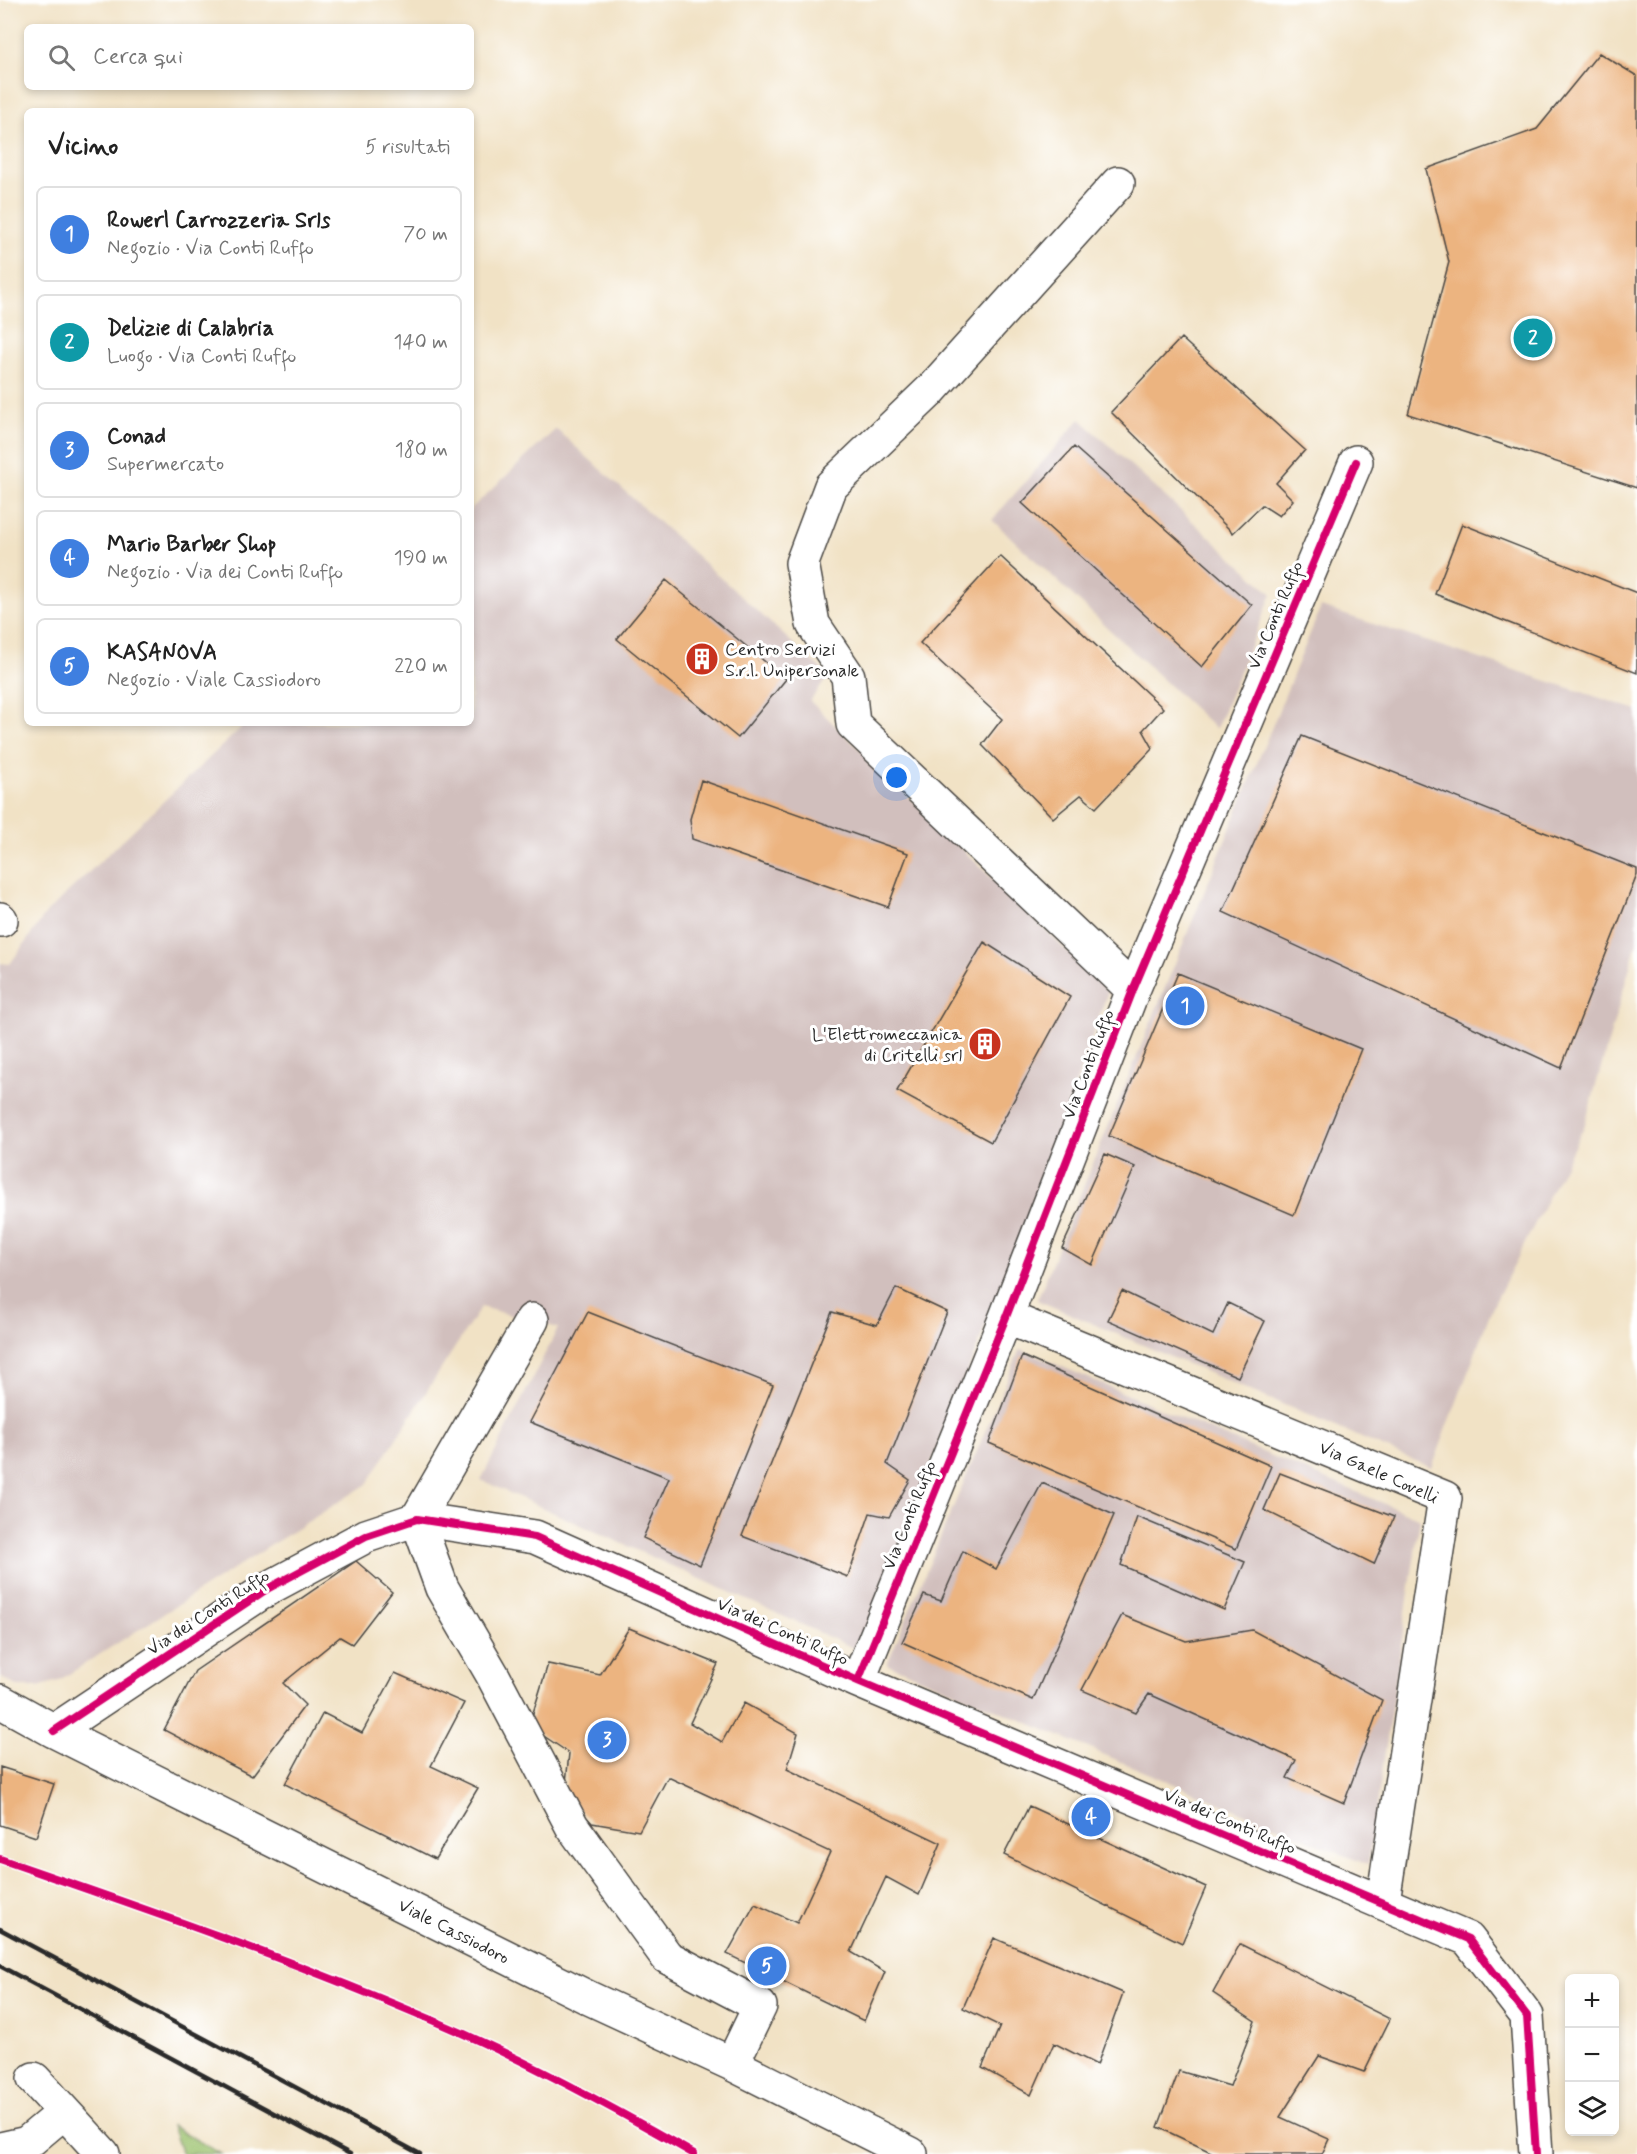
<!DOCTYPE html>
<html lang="it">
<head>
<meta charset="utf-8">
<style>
	:root { --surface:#fff; --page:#f6f6f6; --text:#222; --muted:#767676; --line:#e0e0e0; --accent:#c8321e }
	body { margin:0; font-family:Mynerve,sans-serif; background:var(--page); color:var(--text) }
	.controls { position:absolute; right:18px; bottom:18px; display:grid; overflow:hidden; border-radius:9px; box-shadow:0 3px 9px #0003 }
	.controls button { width:54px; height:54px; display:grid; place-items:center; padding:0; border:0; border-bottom:2px solid var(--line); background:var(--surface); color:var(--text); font:30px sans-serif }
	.you { position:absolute; left:897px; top:778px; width:21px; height:21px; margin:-15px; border:4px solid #fff; border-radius:50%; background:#1a73e8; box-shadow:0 0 0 9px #1a73e833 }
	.badge { display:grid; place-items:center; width:39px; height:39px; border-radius:50%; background:var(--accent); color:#fff; font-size:20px; font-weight:700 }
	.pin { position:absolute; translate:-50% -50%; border:3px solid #fff; box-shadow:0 2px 6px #0006 }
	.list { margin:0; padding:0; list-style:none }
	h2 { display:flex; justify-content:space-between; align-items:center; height:78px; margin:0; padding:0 24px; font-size:26px }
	h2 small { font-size:20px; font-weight:400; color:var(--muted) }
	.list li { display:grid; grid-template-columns:39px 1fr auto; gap:18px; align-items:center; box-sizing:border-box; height:96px; margin:0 12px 12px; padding:0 12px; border:2px solid var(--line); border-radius:9px }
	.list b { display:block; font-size:22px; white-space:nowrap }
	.list p { margin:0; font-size:20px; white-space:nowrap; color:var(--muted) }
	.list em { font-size:20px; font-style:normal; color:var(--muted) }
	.icon { flex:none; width:33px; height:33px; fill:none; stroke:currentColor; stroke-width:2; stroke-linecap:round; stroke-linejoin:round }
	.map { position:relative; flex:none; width:1637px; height:2154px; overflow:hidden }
	.search { position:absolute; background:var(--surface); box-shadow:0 3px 9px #0003; left:24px; top:24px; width:450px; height:66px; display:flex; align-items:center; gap:15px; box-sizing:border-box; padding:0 21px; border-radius:9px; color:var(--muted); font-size:22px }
	.panel { position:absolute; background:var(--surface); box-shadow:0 3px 9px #0003; left:24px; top:108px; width:450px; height:618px; border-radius:9px }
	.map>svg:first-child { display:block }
</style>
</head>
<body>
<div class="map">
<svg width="1637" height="2154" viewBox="0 0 1637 2154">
	<rect width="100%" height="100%" fill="#fff"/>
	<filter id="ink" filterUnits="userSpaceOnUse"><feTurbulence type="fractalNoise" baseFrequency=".0167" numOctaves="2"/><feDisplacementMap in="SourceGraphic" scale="12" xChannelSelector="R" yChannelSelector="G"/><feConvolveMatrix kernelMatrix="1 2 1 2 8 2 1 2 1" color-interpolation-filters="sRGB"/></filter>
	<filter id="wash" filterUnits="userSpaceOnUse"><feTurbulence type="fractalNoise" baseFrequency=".008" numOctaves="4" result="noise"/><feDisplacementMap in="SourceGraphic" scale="24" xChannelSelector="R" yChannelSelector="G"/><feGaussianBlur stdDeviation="1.35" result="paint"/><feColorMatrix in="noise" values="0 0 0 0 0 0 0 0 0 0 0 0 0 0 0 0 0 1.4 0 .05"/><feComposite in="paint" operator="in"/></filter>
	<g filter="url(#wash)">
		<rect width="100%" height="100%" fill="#f1e2c5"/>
		<path fill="#d1bfbd" d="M 1080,419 L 1272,594 L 1216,729 L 992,520 Z
			M 556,429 L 829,676 L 810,701 L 1108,991 L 1038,1192 L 858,1650 L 481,1480 L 558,1328 L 481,1307 L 367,1484 L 58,1681 L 38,1687 L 18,1687 L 0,1677 L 0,963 L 10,964 L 47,912 L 246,723 L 471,723 L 471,509 Z
			M 1321,607 L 1637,710 L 1637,942 L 1584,1127 L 1492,1308 L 1432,1468 L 1037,1300 Z
			M 1020,1349 L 1420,1519 L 1368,1865 L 887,1664 Z"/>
		<path fill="#9bc16d" stroke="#63764c" stroke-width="1.5" d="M 172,2126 L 221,2154 L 182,2154 Z"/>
		<g id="blocks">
			<path fill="#ecb480" d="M 1599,53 L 1637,76 L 1637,488 L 1408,414 L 1449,262 L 1426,169 L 1537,129 Z
				M 1181,338 L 1305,450 L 1276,483 L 1293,500 L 1279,516 L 1262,505 L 1233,533 L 1111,412 Z
				M 1074,447 L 1252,605 L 1202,667 L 1022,503 Z
				M 1462,524 L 1637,593 L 1637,673 L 1435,594 Z
				M 1000,556 L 1163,708 L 1143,730 L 1153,748 L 1096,808 L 1081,795 L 1053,818 L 982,745 L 1002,719 L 920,643 Z
				M 666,580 L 786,679 L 738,738 L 617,639 Z
				M 1302,736 L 1637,869 L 1637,875 L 1561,1068 L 1223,912 Z
				M 701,780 L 908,853 L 888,907 L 692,839 L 690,819 Z
				M 984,942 L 1070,997 L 991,1142 L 897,1091 Z
				M 1178,973 L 1361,1049 L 1294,1215 L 1109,1136 Z
				M 1105,1154 L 1135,1167 L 1092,1265 L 1062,1248 Z
				M 896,1288 L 947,1312 L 887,1464 L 910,1480 L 889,1517 L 870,1513 L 848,1577 L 742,1536 L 832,1312 L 877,1325 Z
				M 1122,1291 L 1213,1335 L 1228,1303 L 1265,1321 L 1238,1377 L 1108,1320 Z
				M 588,1312 L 773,1385 L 700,1565 L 643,1538 L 669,1478 L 530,1422 Z
				M 1022,1356 L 1271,1466 L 1236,1549 L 989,1443 Z
				M 1280,1473 L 1394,1517 L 1374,1564 L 1264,1510 Z
				M 1042,1483 L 1114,1515 L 1033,1700 L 902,1642 L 924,1595 L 941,1601 L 963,1551 L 996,1569 Z
				M 1137,1517 L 1245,1562 L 1224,1610 L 1121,1565 Z
				M 356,1561 L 392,1592 L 352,1644 L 340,1637 L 283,1683 L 305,1705 L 252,1776 L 164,1730 L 195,1671 Z
				M 1122,1615 L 1186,1641 L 1252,1630 L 1382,1700 L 1344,1803 L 1287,1778 L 1296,1760 L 1149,1694 L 1136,1713 L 1082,1690 Z
				M 629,1628 L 718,1664 L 690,1723 L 722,1742 L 744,1703 L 798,1733 L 787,1769 L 941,1843 L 919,1895 L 886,1877 L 851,1952 L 885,1972 L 864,2021 L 727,1954 L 755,1904 L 797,1923 L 830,1852 L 668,1777 L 639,1831 L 592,1823 L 565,1793 L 569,1753 L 529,1726 L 548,1664 L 600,1675 Z
				M 395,1673 L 464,1703 L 431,1766 L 478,1788 L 435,1859 L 285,1784 L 323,1713 L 362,1733 Z
				M 0,1767 L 54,1784 L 36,1837 L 0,1825 Z
				M 1029,1806 L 1206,1887 L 1182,1943 L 1004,1855 Z
				M 994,1938 L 1123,1993 L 1097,2065 L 1054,2043 L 1031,2095 L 982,2068 L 1000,2026 L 963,2008 Z
				M 1240,1944 L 1390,2019 L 1364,2072 L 1319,2056 L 1280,2117 L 1329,2139 L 1322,2154 L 1215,2154 L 1158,2127 L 1179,2071 L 1230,2086 L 1255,2021 L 1213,1993 Z"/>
		</g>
	</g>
	<g filter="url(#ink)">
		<use href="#blocks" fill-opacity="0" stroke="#494642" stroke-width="1.5"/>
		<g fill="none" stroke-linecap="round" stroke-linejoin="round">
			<g stroke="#494642" stroke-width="36">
				<path id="minor" d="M 1118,183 L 930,391 L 831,486 L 802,563 L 813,624 L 848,676 L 853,724 L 1133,990
					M 0,919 L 1,920
					M 1006,1317 L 1445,1498 L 1383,1901
					M 532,1320 L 417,1519 L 442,1588 L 492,1674 L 572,1826 L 667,1957 L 760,2006 L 732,2064
					M 858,1681 L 1006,1317 L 1133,990 L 1356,462
					M 0,1701 L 54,1731 L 589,1998 L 732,2064 L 911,2154
					M 54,1731 L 267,1589 L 366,1536 L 417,1519 L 535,1537 L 858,1681 L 1468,1939 L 1527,2016 L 1536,2154
					M 34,2079 L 103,2154
					M 0,2149 L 27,2143 L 64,2112"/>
			</g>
			<use href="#minor" stroke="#fff" stroke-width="33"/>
			<path stroke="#2b2b2b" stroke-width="4.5" d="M 0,1929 L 420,2154
				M 0,1966 L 350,2154"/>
			<g stroke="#fff" stroke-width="11">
				<path id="cycleway" d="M 858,1681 L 1006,1317 L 1133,990 L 1356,462
					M 54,1731 L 267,1589 L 366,1536 L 417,1519 L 535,1537 L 858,1681 L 1468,1939 L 1527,2016 L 1536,2154
					M 0,1859 C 148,1910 295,1961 439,2023 C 526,2060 612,2107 694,2154"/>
			</g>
			<use href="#cycleway" stroke="#d6006c" stroke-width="8"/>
		</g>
	</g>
	<defs>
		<g id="building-disc" transform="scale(1.725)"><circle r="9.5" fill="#c8321e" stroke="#fff"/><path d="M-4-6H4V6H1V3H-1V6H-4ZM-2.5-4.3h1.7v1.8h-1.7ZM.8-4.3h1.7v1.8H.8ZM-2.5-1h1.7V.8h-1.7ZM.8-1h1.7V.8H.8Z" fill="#fff"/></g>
	</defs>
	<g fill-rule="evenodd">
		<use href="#building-disc" x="702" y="659"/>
		<use href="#building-disc" x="985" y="1044"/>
	</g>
	<g text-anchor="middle" stroke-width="6" stroke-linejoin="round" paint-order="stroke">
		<g font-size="18" fill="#2b2b2b" stroke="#fff">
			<text transform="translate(1275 615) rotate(-67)" y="6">Via Conti Ruffo</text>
			<text transform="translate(1088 1064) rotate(-69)" y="6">Via Conti Ruffo</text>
			<text transform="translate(1379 1472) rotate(24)" y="6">Via Gaele Covelli</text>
			<text transform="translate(909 1515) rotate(-68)" y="6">Via Conti Ruffo</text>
			<text transform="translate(208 1612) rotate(-33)" y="6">Via dei Conti Ruffo</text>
			<text transform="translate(783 1631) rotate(24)" y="6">Via dei Conti Ruffo</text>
			<text transform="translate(1230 1821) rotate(23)" y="6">Via dei Conti Ruffo</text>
			<text transform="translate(454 1931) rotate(27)" y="6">Viale Cassiodoro</text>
		</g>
		<g font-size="18" fill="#2b2b2b" stroke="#fff" text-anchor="start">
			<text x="725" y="655">Centro Servizi<tspan x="725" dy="21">S.r.l. Unipersonale</tspan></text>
			<text x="962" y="1040" text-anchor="end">L'Elettromeccanica<tspan x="962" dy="21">di Critelli srl</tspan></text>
		</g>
	</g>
</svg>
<div class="controls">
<button>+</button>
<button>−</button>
<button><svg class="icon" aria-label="layers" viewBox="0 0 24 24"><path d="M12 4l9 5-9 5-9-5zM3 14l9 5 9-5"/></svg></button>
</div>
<div class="you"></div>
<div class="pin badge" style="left:1185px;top:1006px;background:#3f7fe0">1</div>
<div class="pin badge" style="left:1533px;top:338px;background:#0f9aa8">2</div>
<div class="pin badge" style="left:607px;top:1740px;background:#3f7fe0">3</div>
<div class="pin badge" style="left:1091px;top:1817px;background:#3f7fe0">4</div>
<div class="pin badge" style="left:767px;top:1966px;background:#3f7fe0">5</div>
<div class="search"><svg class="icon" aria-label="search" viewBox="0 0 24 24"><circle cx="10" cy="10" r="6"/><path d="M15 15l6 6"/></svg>Cerca qui</div>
<section class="panel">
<h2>Vicino<small>5 risultati</small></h2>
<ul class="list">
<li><span class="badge" style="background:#3f7fe0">1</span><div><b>Rowerl Carrozzeria Srls</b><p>Negozio · Via Conti Ruffo</p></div><em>70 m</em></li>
<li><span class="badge" style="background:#0f9aa8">2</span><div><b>Delizie di Calabria</b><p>Luogo · Via Conti Ruffo</p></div><em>140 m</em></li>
<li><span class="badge" style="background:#3f7fe0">3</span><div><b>Conad</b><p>Supermercato</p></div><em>180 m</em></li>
<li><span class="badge" style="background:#3f7fe0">4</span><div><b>Mario Barber Shop</b><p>Negozio · Via dei Conti Ruffo</p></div><em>190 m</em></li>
<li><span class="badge" style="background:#3f7fe0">5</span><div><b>KASANOVA</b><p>Negozio · Viale Cassiodoro</p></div><em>220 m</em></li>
</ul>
</section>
</div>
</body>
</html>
